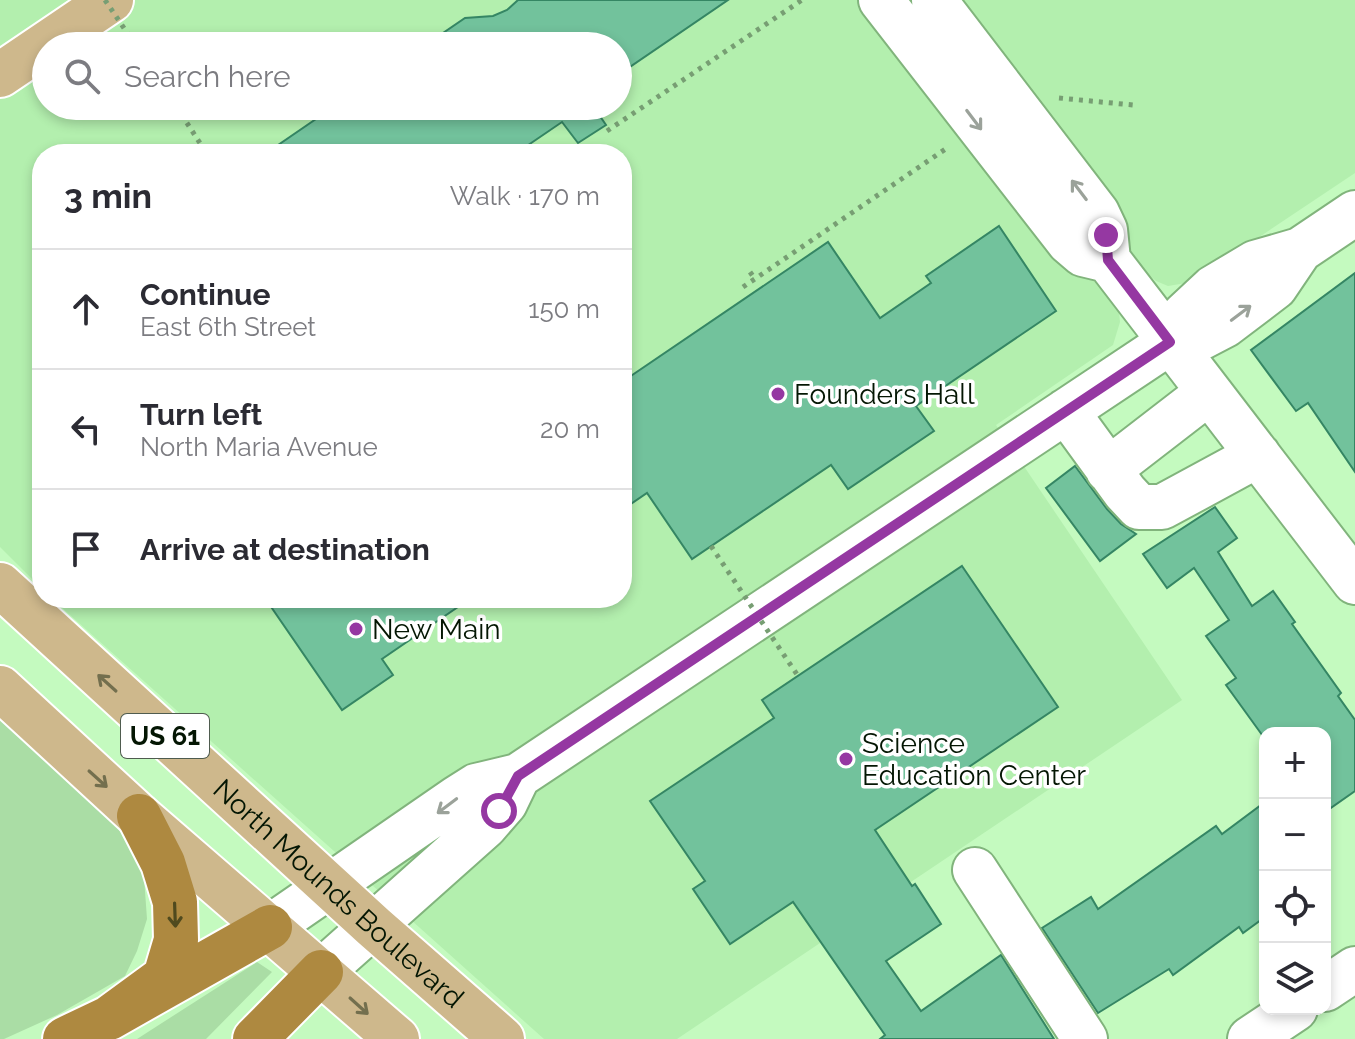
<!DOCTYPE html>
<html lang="en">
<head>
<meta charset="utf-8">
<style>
	:root { --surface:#fff; --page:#f2f2f3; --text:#2b2b33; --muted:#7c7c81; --line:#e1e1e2 }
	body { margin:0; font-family:Raleway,sans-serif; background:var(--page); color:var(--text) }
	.controls { position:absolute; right:24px; bottom:24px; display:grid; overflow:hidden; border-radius:16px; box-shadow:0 4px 12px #0003 }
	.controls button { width:72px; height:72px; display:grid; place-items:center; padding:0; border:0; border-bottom:2px solid var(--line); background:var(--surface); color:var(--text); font:40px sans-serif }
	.stop { position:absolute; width:24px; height:24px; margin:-18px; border:6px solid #9538a2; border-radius:50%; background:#fff }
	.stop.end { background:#9538a2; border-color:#fff; box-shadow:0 2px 8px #0008 }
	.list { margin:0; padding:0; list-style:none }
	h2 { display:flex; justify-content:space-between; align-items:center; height:104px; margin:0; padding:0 32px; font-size:34px }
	h2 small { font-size:26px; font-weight:400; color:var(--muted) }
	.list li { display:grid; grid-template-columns:52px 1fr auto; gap:24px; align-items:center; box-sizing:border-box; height:120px; padding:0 32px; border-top:2px solid var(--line) }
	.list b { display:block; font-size:30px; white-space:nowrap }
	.list p { margin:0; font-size:26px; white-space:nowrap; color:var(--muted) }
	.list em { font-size:26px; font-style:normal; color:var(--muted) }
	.icon { flex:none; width:44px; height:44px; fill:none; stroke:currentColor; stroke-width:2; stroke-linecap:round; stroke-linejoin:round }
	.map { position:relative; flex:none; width:1355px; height:1039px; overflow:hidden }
	.search { position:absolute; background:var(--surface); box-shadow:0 4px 12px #0003; left:32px; top:32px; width:600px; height:88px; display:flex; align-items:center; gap:20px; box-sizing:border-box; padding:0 28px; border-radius:44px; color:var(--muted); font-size:30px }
	.panel { position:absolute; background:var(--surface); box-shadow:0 4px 12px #0003; left:32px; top:144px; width:600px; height:464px; border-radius:32px }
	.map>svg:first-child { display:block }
</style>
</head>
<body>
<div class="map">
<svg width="1355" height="1039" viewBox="0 0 1355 1039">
	<rect width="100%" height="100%" fill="#c4fabf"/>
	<path fill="#b3efae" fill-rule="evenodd" d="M 0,0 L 1355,0 L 1355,173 L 1192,282 L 1168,286 L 1156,281 L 1146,272 L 1109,296 L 1119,313 L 1120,322 L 1113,345 L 996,425 L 1182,700 L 677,1039 L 544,1039 L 51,598 L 622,598 L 622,154 L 42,154 L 42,589 L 0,547 ZM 46,46 L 618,46 L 618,106 L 46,106 Z"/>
	<path fill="#aadda5" d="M 0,712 L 132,840 L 144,877 L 147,919 L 137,951 L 125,976 L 57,1015 L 4,1039 L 0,1039 Z
		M 257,962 L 272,972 L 206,1039 L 137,1039 Z"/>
	<path fill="#72c29c" stroke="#358664" stroke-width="2" d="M 518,0 L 728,0 L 618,75 L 618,46 L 424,46 L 465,18 L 493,16 L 507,10 Z
		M 335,106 L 593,106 L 606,125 L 578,143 L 562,122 L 515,154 L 265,154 Z
		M 999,226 L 1056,311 L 916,406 L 934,431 L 848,489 L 831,465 L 692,559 L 647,493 L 622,510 L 622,382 L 828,242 L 880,318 L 931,283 L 926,276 Z
		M 1355,273 L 1355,472 L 1308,403 L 1296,411 L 1251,350 Z
		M 1075,466 L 1107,509 L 1121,524 L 1136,534 L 1100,561 L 1046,488 Z
		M 1215,507 L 1237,538 L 1218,552 L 1252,606 L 1273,591 L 1295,622 L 1292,624 L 1341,693 L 1338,696 L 1355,720 L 1355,791 L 1325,812 L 1325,733 L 1265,733 L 1265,739 L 1226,685 L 1236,678 L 1206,636 L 1229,620 L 1194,568 L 1167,588 L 1143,554 Z
		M 962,566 L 1058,707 L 875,830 L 912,886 L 915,884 L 941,924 L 886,961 L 921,1011 L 1001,955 L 1054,1039 L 880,1039 L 885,1035 L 793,902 L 730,944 L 693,889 L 705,881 L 650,801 L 774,718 L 762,700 Z
		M 265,598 L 471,598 L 382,659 L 393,675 L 342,710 Z
		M 1265,802 L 1265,917 L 1243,933 L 1239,927 L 1173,975 L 1169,969 L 1098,1013 L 1042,928 L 1091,897 L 1098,909 L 1216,826 L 1222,834 Z"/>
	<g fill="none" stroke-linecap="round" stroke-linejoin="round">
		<g stroke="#81b47c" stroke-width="48">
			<path id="minor" d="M 881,0 L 1069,242 L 1083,254 L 1108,260
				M 934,0 L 1097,213 L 1105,230 L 1108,260 L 1355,582
				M 1170,342 L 1184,315 L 1213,288 L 1255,263 L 1300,250 L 1355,213
				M 1066,411 L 1125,492 L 1139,507 L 1162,507 L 1258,455
				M 1108,470 L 1209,392
				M 975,870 L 1085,1039
				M 270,927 L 457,798 L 476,786 L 518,776 L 1170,342 L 1202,337 L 1225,325 L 1275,287 L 1300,250
				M 321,972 L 485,826 L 505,803 L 518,776
				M 1325,989 L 1355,969
				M 1250,1039 L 1295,1009"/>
		</g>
		<g stroke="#fff" stroke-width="48">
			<g id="major">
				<path d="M 0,75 L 111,0"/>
				<path id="s1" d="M 0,585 L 374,927 L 502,1039"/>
				<path d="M 0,688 L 139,816 L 397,1039"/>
			</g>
		</g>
		<g stroke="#fff" stroke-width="48">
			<path id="highway" d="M 109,1018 L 165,977 L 176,940 L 175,902 L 163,863 L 139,816
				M 65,1039 L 109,1018 L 270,927
				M 255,1039 L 321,972"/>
		</g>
		<path stroke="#779e73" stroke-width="5" stroke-dasharray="4 6" stroke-linecap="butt" d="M 1059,98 L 1133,105
			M 176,106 L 207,154
			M 607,131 L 802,0
			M 750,272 L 755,279
			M 743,287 L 947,148"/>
		<use href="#minor" stroke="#fff" stroke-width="44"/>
		<use href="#major" stroke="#ceb88c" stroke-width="44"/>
		<use href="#highway" stroke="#ae8940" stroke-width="44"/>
		<path stroke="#779e73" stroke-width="5" stroke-dasharray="4 6" stroke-linecap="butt" d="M 105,0 L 136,46
			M 711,546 L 798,676"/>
	</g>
	<defs><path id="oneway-shaft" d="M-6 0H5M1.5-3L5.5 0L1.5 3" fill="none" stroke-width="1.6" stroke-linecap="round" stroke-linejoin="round" transform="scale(2)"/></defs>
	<g stroke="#9ba29a">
		<use href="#oneway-shaft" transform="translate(974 120) rotate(53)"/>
		<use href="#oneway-shaft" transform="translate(1079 190) rotate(-127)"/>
		<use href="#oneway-shaft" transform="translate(1241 313) rotate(-37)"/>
		<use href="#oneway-shaft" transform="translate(447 806) rotate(143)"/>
	</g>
	<g stroke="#736f4e">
		<use href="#oneway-shaft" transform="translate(107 683) rotate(-138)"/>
		<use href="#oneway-shaft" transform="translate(98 779) rotate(42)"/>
		<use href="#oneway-shaft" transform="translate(359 1006) rotate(42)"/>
	</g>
	<use stroke="#504a1e" href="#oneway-shaft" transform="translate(175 915) rotate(88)"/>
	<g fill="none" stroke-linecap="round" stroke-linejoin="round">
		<path stroke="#9538a2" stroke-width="10" d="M 499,811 L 518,776 L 1170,342 L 1108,260 L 1106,235"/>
	</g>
	<g fill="#9538a2" stroke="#fff" stroke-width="3">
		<circle cx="778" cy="394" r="8"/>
		<circle cx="356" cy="629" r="8"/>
		<circle cx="846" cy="759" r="8"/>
	</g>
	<g text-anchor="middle" stroke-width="7" stroke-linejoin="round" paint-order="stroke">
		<rect fill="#fff" stroke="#4f5c4f" stroke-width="2" x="121" y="714" width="88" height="44" rx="6"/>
		<g font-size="26" font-weight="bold" fill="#041603">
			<text x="165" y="745">US 61</text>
		</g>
		<g font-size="28" fill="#041603" stroke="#fff" text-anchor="start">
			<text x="794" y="404">Founders Hall</text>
			<text x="372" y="639">New Main</text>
			<text x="862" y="753">Science<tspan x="862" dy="32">Education Center</tspan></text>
		</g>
		<g font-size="28" fill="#041603" stroke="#fff">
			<text dy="10" stroke="none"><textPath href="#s1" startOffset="458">North Mounds Boulevard</textPath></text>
		</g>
	</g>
</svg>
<div class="controls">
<button>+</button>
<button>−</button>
<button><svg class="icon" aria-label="locate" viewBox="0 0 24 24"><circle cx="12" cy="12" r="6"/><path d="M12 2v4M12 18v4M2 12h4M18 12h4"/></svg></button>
<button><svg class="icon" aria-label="layers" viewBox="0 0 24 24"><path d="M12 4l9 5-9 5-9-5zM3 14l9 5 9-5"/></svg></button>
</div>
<div class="stop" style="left:499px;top:811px"></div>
<div class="stop end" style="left:1106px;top:235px"></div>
<div class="search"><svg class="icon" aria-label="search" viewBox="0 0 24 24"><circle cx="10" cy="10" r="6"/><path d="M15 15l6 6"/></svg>Search here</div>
<section class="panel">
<h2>3 min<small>Walk · 170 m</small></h2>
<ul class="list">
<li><svg class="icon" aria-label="ahead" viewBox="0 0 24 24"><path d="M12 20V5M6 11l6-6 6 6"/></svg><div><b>Continue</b><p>East 6th Street</p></div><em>150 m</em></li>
<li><svg class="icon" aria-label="left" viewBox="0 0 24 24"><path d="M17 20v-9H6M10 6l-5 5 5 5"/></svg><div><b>Turn left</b><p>North Maria Avenue</p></div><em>20 m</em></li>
<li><svg class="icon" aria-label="arrive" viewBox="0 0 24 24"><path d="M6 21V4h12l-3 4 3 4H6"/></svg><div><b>Arrive at destination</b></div></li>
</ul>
</section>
</div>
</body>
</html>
